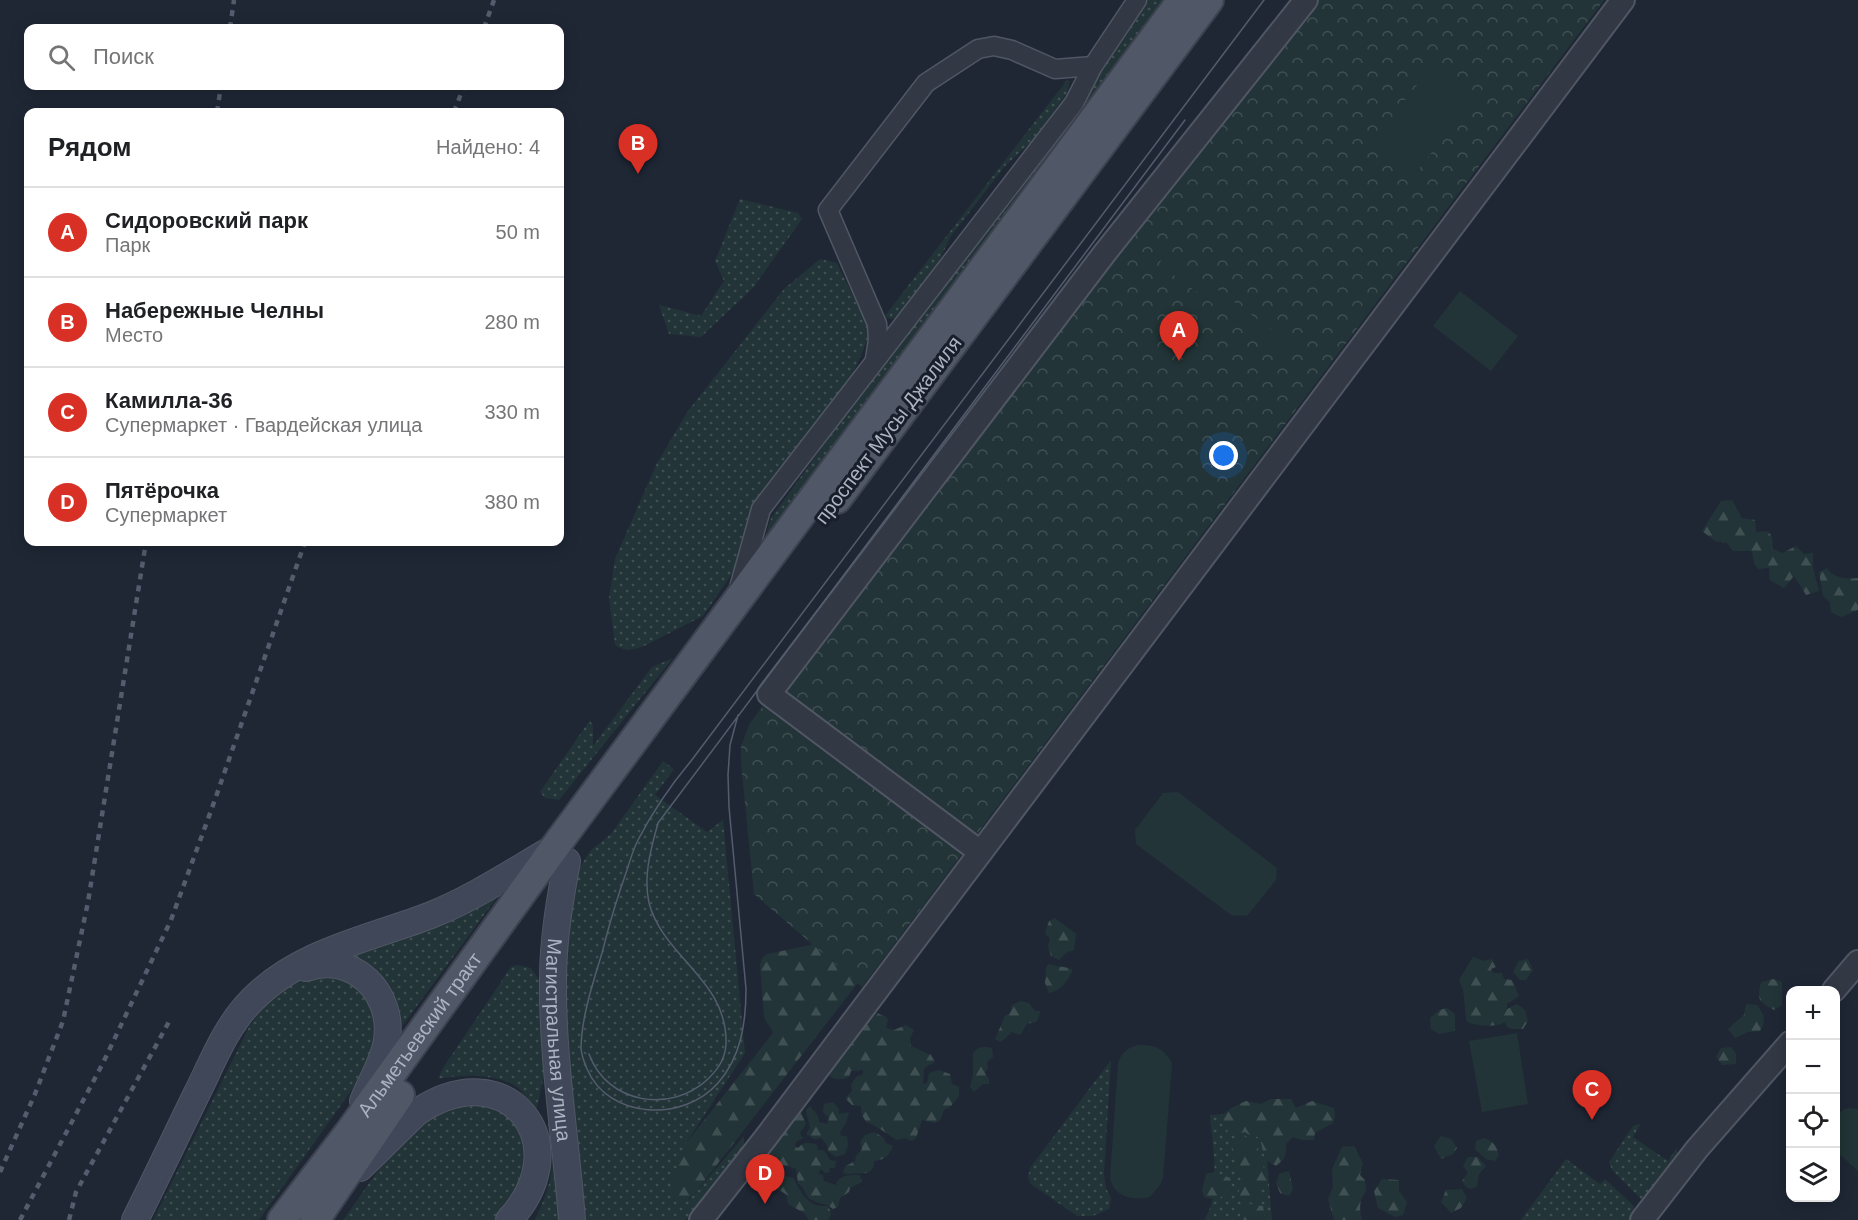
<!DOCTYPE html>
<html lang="ru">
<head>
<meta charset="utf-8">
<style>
	:root { --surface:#fff; --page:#f2f2f2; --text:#202124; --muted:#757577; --line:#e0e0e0; --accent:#d93025 }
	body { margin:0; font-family:Arial,sans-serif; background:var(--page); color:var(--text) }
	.controls { position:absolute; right:18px; bottom:18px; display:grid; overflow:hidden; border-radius:12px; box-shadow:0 3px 15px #0003 }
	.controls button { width:54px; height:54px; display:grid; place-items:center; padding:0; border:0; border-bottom:2px solid var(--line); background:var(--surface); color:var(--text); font:30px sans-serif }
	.you { position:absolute; left:1224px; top:456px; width:21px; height:21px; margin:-15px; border:4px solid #fff; border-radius:50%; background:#1a73e8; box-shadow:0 0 0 9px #1a73e833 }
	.badge { display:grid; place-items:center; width:39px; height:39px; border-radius:50%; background:var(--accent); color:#fff; font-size:20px; font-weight:700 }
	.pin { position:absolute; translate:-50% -50px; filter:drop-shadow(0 2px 3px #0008) }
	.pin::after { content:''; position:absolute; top:32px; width:21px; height:18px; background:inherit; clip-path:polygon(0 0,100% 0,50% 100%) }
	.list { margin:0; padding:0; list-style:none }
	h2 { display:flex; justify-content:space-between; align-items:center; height:78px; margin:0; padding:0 24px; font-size:26px }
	h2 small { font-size:20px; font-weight:400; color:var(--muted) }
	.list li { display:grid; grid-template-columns:39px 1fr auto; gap:18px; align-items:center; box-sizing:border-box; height:90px; padding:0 24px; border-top:2px solid var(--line) }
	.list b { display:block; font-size:22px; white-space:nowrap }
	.list p { margin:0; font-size:20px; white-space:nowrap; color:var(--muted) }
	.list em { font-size:20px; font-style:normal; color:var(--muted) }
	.icon { flex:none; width:33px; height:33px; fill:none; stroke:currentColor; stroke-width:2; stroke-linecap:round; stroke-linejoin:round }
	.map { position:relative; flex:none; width:1858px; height:1220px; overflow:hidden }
	.search { position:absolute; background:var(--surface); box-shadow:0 3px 15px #0003; left:24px; top:24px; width:540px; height:66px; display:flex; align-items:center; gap:15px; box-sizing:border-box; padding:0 21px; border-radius:12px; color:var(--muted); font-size:22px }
	.panel { position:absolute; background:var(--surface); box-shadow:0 3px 15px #0003; left:24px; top:108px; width:540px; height:438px; border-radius:12px }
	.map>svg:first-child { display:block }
</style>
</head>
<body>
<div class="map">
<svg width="1858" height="1220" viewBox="0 0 1858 1220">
	<defs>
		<pattern id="grass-dots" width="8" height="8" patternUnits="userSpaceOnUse" patternTransform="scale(1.5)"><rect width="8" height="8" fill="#223437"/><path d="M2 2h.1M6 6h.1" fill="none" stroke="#3f4f52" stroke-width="1.8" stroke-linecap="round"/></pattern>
		<pattern id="forest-firs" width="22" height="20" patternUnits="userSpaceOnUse" patternTransform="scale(1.5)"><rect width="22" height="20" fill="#223437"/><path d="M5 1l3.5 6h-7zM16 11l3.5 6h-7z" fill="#3f4f52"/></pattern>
		<pattern id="park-crowns" width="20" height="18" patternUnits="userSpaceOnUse" patternTransform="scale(1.5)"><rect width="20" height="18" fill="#223437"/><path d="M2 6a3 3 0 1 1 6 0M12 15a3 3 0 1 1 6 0" fill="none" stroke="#3f4f52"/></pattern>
	</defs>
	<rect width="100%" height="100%" fill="#1f2735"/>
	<path fill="url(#grass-dots)" d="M 1143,0 L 1168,0 L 760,553 L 771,518 L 1098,67 Z
		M 1067,80 L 1070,81 L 1067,93 L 1031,142 L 1005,166 L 951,236 L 938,263 L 896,318 L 891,319 L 884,317 Z
		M 740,199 L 798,213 L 802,219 L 753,288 L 701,337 L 669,334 L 659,305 L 701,316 L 724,281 L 715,261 Z
		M 820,259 L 837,263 L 869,329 L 868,339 L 853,373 L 752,512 L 738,565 L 703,616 L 644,646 C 633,650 625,652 615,645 L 609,598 L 615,559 L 657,463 L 688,411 L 784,289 Z
		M 673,658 L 559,800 L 545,798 L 540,792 L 590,720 L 593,726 L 593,746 L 652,667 Z
		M 663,761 L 674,769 L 655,795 L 707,832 L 723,820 L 745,1053 L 686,1143 L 689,1200 L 744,1136 L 744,1147 L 686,1220 L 584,1220 L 575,1175 L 562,960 L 575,882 L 581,865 L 591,850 L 611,834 Z
		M 498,896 L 394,1037 L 342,959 Z
		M 517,965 L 531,968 L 542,984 L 546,1068 L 536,1111 C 530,1103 525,1094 518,1088 C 500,1073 460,1074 438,1079 L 443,1068 L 511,967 Z
		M 316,973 L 345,977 L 368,995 L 380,1034 L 368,1067 L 259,1220 L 153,1220 L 249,1027 L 261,1010 L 289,983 Z
		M 1111,1060 L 1104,1173 L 1106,1188 L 1111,1198 L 1109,1209 L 1093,1216 L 1077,1216 L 1031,1184 L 1028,1177 L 1030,1168 Z
		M 491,1103 L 516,1121 L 530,1164 L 503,1220 L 343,1220 L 389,1155 L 417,1125 L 448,1105 Z
		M 1263,1111 L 1272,1220 L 1204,1220 C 1222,1195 1212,1144 1210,1115 Z
		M 549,1114 L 566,1220 L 535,1220 C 544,1199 554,1180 551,1156 C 549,1138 546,1132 549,1114 Z
		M 1638,1124 L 1640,1125 L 1633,1137 L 1668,1161 L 1676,1149 L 1679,1156 L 1643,1201 L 1612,1170 L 1609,1162 L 1633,1126 Z
		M 1566,1159 L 1600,1184 L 1605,1179 L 1634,1206 L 1634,1212 L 1631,1220 L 1521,1220 Z"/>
	<path fill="url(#forest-firs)" d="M 1732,500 L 1742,518 L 1755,520 L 1756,532 L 1768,531 L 1772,537 L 1773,549 L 1782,553 L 1796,546 L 1804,554 L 1813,553 L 1813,568 L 1819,591 L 1806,595 L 1794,576 L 1784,588 L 1770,580 L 1769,568 L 1758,569 L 1754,563 L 1752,551 L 1733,551 L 1727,543 L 1715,541 L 1702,531 L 1721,501 Z
		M 1827,568 C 1834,579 1846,579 1858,578 L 1858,610 L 1841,617 L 1831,612 L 1830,602 L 1823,596 L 1819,572 Z
		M 960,851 L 695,1193 C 687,1202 682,1202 671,1197 L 670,1189 L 686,1143 L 773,1033 C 771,1026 766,1023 764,1016 L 760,965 L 762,958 L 767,954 L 811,945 L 816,937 Z
		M 1055,918 L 1076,934 L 1074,950 L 1067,952 L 1059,960 L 1051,956 L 1048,946 L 1050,939 L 1045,933 L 1049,921 Z
		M 1473,957 L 1484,961 L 1492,959 L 1496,967 L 1491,969 L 1493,973 L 1502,973 L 1504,979 L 1512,980 L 1519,996 L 1507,1004 L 1507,1009 L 1517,1004 L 1525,1010 L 1528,1021 L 1523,1029 L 1511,1029 L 1507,1027 L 1505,1022 C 1495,1028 1479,1026 1467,1022 C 1463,1006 1467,996 1459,980 Z
		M 1528,959 L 1533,970 L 1526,980 L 1520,980 L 1513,972 L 1519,961 Z
		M 1049,964 C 1058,967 1066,966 1073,970 C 1068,980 1061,991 1049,993 L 1045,983 L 1046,967 Z
		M 1773,979 L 1782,982 L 1782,1005 L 1774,1010 C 1758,1001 1757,1000 1761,982 Z
		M 1020,1001 L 1029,1003 L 1035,1011 L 1040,1011 L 1039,1017 L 1036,1022 L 1027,1024 L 1020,1035 L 1012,1032 L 1001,1042 L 995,1039 L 1005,1016 L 1010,1013 L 1012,1005 Z
		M 1746,1004 L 1757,1005 C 1765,1015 1766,1020 1760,1031 L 1748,1032 L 1735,1038 L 1728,1029 L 1744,1015 Z
		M 1447,1008 L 1455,1014 L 1455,1031 L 1439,1034 L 1431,1029 L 1430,1018 L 1439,1010 Z
		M 869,1012 L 875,1012 L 886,1017 L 888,1020 L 886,1028 L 894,1030 L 906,1025 L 914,1030 L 910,1038 L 911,1046 L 931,1055 L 935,1062 L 924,1068 L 923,1084 L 927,1083 L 929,1073 L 939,1070 L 950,1074 L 952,1084 L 959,1087 L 959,1096 L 951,1106 L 944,1110 L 940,1120 L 935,1123 L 922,1120 L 916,1138 L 912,1141 L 904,1138 L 897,1140 C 886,1134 877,1125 866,1122 L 862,1115 L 861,1106 L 852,1105 L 845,1098 L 852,1091 L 851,1085 L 856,1077 L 863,1074 L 863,1070 L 851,1071 L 849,1077 C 841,1080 834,1081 828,1074 L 829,1062 Z
		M 985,1047 L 992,1048 L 993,1057 L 987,1062 L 988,1068 L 985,1073 L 989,1079 L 989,1084 L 983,1084 L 974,1092 L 970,1087 L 973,1074 L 973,1053 L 978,1048 Z
		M 1731,1047 L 1736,1054 L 1736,1064 L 1722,1065 L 1716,1057 L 1721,1048 Z
		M 1271,1099 L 1291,1099 L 1296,1108 L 1312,1101 L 1334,1108 L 1335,1116 L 1333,1123 L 1315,1133 L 1314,1140 L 1302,1140 L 1293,1137 L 1286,1144 C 1287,1154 1285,1159 1276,1166 C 1259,1159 1266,1150 1258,1137 L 1251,1136 L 1245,1132 L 1228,1136 L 1227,1128 L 1222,1124 L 1223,1115 L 1231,1108 L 1246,1101 L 1261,1104 Z
		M 833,1102 L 839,1109 L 839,1114 L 849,1112 L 846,1123 L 840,1132 L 841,1136 L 847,1136 L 848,1145 L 845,1154 L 836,1157 L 828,1151 L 827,1145 L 821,1138 L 814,1139 L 806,1134 L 810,1128 L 806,1110 L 810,1106 L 818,1116 L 819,1122 L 827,1124 L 829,1118 L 823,1112 L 824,1104 Z
		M 800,1109 L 806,1124 L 800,1133 L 803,1138 L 796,1142 L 795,1146 L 798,1148 C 804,1141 809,1142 817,1145 L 818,1150 L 824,1150 L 830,1160 L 836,1161 L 835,1168 L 829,1168 L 830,1172 L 825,1173 L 821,1169 L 818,1174 L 823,1175 L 824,1181 L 836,1185 C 838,1175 850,1175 859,1175 L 862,1182 L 850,1188 L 849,1192 L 840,1198 L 838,1207 L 833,1209 C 826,1203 817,1204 810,1199 C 805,1195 805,1188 798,1183 L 796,1169 L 788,1166 L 774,1165 L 768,1158 L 764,1149 L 772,1149 L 781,1126 L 789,1128 L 791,1112 Z
		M 874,1132 L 883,1137 L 886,1143 L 893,1146 C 889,1156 884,1160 874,1161 L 873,1168 L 868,1173 L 845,1174 L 843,1171 L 846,1166 L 855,1161 L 856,1156 L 862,1149 L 860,1142 L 865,1135 Z
		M 1244,1136 L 1258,1146 L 1258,1159 L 1263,1162 L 1264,1171 L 1268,1173 C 1269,1182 1265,1187 1258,1191 L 1261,1199 L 1252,1203 L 1238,1197 L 1241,1178 L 1235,1174 L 1236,1166 L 1239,1162 L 1232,1152 L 1232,1140 Z
		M 1441,1136 L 1451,1139 L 1457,1148 L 1453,1154 L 1441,1159 L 1434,1146 Z
		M 1484,1138 C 1493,1141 1497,1146 1499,1155 L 1495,1161 L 1486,1159 L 1475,1149 L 1476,1141 Z
		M 1354,1146 L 1363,1163 L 1360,1175 L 1365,1180 L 1366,1191 C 1359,1200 1359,1209 1362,1220 L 1334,1220 L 1328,1199 L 1333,1187 L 1332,1169 L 1342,1147 Z
		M 1468,1157 L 1478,1157 L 1486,1166 L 1479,1174 L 1477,1186 L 1471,1189 L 1466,1187 L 1462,1181 L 1468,1173 L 1463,1166 Z
		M 762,1162 C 774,1169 780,1176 793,1178 C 802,1193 807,1207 827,1206 C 832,1211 832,1214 828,1220 L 809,1220 L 804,1213 L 788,1204 L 787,1195 L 779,1190 L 771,1190 L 765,1185 L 764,1174 L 757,1169 Z
		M 1289,1171 L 1293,1189 L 1289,1196 L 1280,1193 L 1276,1183 L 1279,1174 Z
		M 1214,1172 L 1230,1178 C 1236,1195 1217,1202 1204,1197 L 1202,1190 L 1206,1174 Z
		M 1382,1179 L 1399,1180 L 1399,1191 L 1407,1202 L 1403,1215 L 1395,1217 L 1378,1208 L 1374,1191 Z
		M 1462,1189 L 1467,1198 L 1461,1208 L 1451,1213 L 1441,1202 L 1446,1190 Z
		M 1246,1204 L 1263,1206 L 1265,1220 L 1242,1220 L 1240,1217 L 1240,1207 Z"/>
	<path fill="url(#park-crowns)" d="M 1301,0 L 1604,0 L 862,987 L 754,894 L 741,762 L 741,746 L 750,723 Z"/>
	<path fill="#223437" d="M 1435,62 L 1477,94 L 1415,174 L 1373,141 Z
		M 1167,252 L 1296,348 L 1287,359 L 1159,264 Z
		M 1460,291 L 1518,336 L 1491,371 L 1433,326 Z
		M 1178,792 L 1277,868 L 1276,880 L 1247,916 L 1231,915 L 1136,844 L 1135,830 L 1163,793 Z
		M 1517,1033 L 1528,1104 L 1482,1112 L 1469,1041 Z
		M 1138,1045 C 1154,1044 1166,1049 1172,1064 L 1163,1178 L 1160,1185 L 1150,1197 C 1133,1201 1114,1197 1110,1178 L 1118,1063 C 1122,1052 1127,1048 1138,1045 Z
		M 1850,1108 L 1858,1109 L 1858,1171 L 1836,1151 L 1836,1117 L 1844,1109 Z"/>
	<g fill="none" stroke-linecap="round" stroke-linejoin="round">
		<g stroke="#505664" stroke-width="21">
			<path id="minor" d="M 875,359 L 878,340 L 877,324 L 828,210 L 926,83 L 978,49 L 994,46 L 1012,50 L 1055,69 L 1093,66
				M 739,588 L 761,509 L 1074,103 L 1093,66 L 1137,0"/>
		</g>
		<g stroke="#505664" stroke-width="26">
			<path id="tertiary" d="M 980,852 L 769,694 L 1104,254 L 1306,0
				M 1834,990 L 1858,962
				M 701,1220 L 767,1136 L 1623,0
				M 1642,1220 L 1697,1149 L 1790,1043"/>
		</g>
		<g stroke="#505664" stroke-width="28">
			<g id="secondary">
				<path id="s1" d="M 567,861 C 560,900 553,939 553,979 C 552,1059 566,1140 572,1220"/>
				<path d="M 306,968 C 353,951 394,993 387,1040 C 384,1061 371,1081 363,1101"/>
				<path d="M 360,1168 L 416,1113 C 507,1050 580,1144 509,1220"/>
				<path d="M 135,1220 C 156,1178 176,1136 197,1093 C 213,1061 226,1026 252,1000 C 300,951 369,939 431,915 C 474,898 514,871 554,848"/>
			</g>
		</g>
		<g stroke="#3c424f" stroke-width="32">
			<g id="primary">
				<path d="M 837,499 L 1209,0"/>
				<path id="s2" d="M 282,1220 L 348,1134 L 560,840 L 1182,0"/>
				<path d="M 315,1220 L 400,1095"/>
			</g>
		</g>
		<use href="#minor" stroke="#323945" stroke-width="18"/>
		<use href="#tertiary" stroke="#323945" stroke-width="22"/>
		<use href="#secondary" stroke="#404758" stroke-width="26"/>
		<use href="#primary" stroke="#505766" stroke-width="28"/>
		<path stroke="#545c6d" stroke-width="1.5" d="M 738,715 L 730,745 L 728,775 L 729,807 L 746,989 C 746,1023 741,1057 718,1083 C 684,1122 609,1120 587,1069 C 584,1062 581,1054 581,1047 C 582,1015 593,983 602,953 C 609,925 617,898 627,870 C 630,860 633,850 638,840 C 653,811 670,786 691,761 L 1264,0
			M 589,1054 C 607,1104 671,1114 708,1079 C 719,1068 725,1059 726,1044 C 728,980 663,957 649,903 C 643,875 651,849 658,823 L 1185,120"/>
		<path stroke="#545c6d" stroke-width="4.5" stroke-dasharray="6 6" stroke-linecap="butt" d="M 230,28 L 234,0
			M 484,28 L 494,0
			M 217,112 L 221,86
			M 454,112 L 464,86
			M 0,1172 L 35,1094 L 63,1021 L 88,902 L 146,542
			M 20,1220 L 103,1063 L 171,920 L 212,808 L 305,542
			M 69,1220 L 76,1192 L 171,1018"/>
	</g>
	<g text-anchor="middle" stroke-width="6" stroke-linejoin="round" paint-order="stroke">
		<g font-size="20" fill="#acb3c3" stroke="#181e2a">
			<text transform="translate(888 430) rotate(-53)" y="7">проспект Мусы Джалиля</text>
			<text dy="7" stroke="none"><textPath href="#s2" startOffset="231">Альметьевский тракт</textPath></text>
			<text dy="7" stroke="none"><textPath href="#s1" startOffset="180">Магистральная улица</textPath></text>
		</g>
	</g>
</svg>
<div class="controls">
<button>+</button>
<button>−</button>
<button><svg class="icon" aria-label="locate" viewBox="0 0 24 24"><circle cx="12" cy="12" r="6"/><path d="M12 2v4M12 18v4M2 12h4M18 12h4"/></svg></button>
<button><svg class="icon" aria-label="layers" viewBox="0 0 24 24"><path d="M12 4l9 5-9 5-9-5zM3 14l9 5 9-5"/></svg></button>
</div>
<div class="you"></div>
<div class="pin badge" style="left:1179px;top:361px">A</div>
<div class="pin badge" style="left:638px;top:174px">B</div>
<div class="pin badge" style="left:1592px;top:1120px">C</div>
<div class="pin badge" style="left:765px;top:1204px">D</div>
<div class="search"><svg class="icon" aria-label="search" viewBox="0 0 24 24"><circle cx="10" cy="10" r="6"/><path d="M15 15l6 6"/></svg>Поиск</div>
<section class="panel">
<h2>Рядом<small>Найдено: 4</small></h2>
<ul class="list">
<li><span class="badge">A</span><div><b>Сидоровский парк</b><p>Парк</p></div><em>50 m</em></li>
<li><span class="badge">B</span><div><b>Набережные Челны</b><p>Место</p></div><em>280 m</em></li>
<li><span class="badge">C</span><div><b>Камилла-36</b><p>Супермаркет · Гвардейская улица</p></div><em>330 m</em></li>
<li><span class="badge">D</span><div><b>Пятёрочка</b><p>Супермаркет</p></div><em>380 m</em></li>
</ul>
</section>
</div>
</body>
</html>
